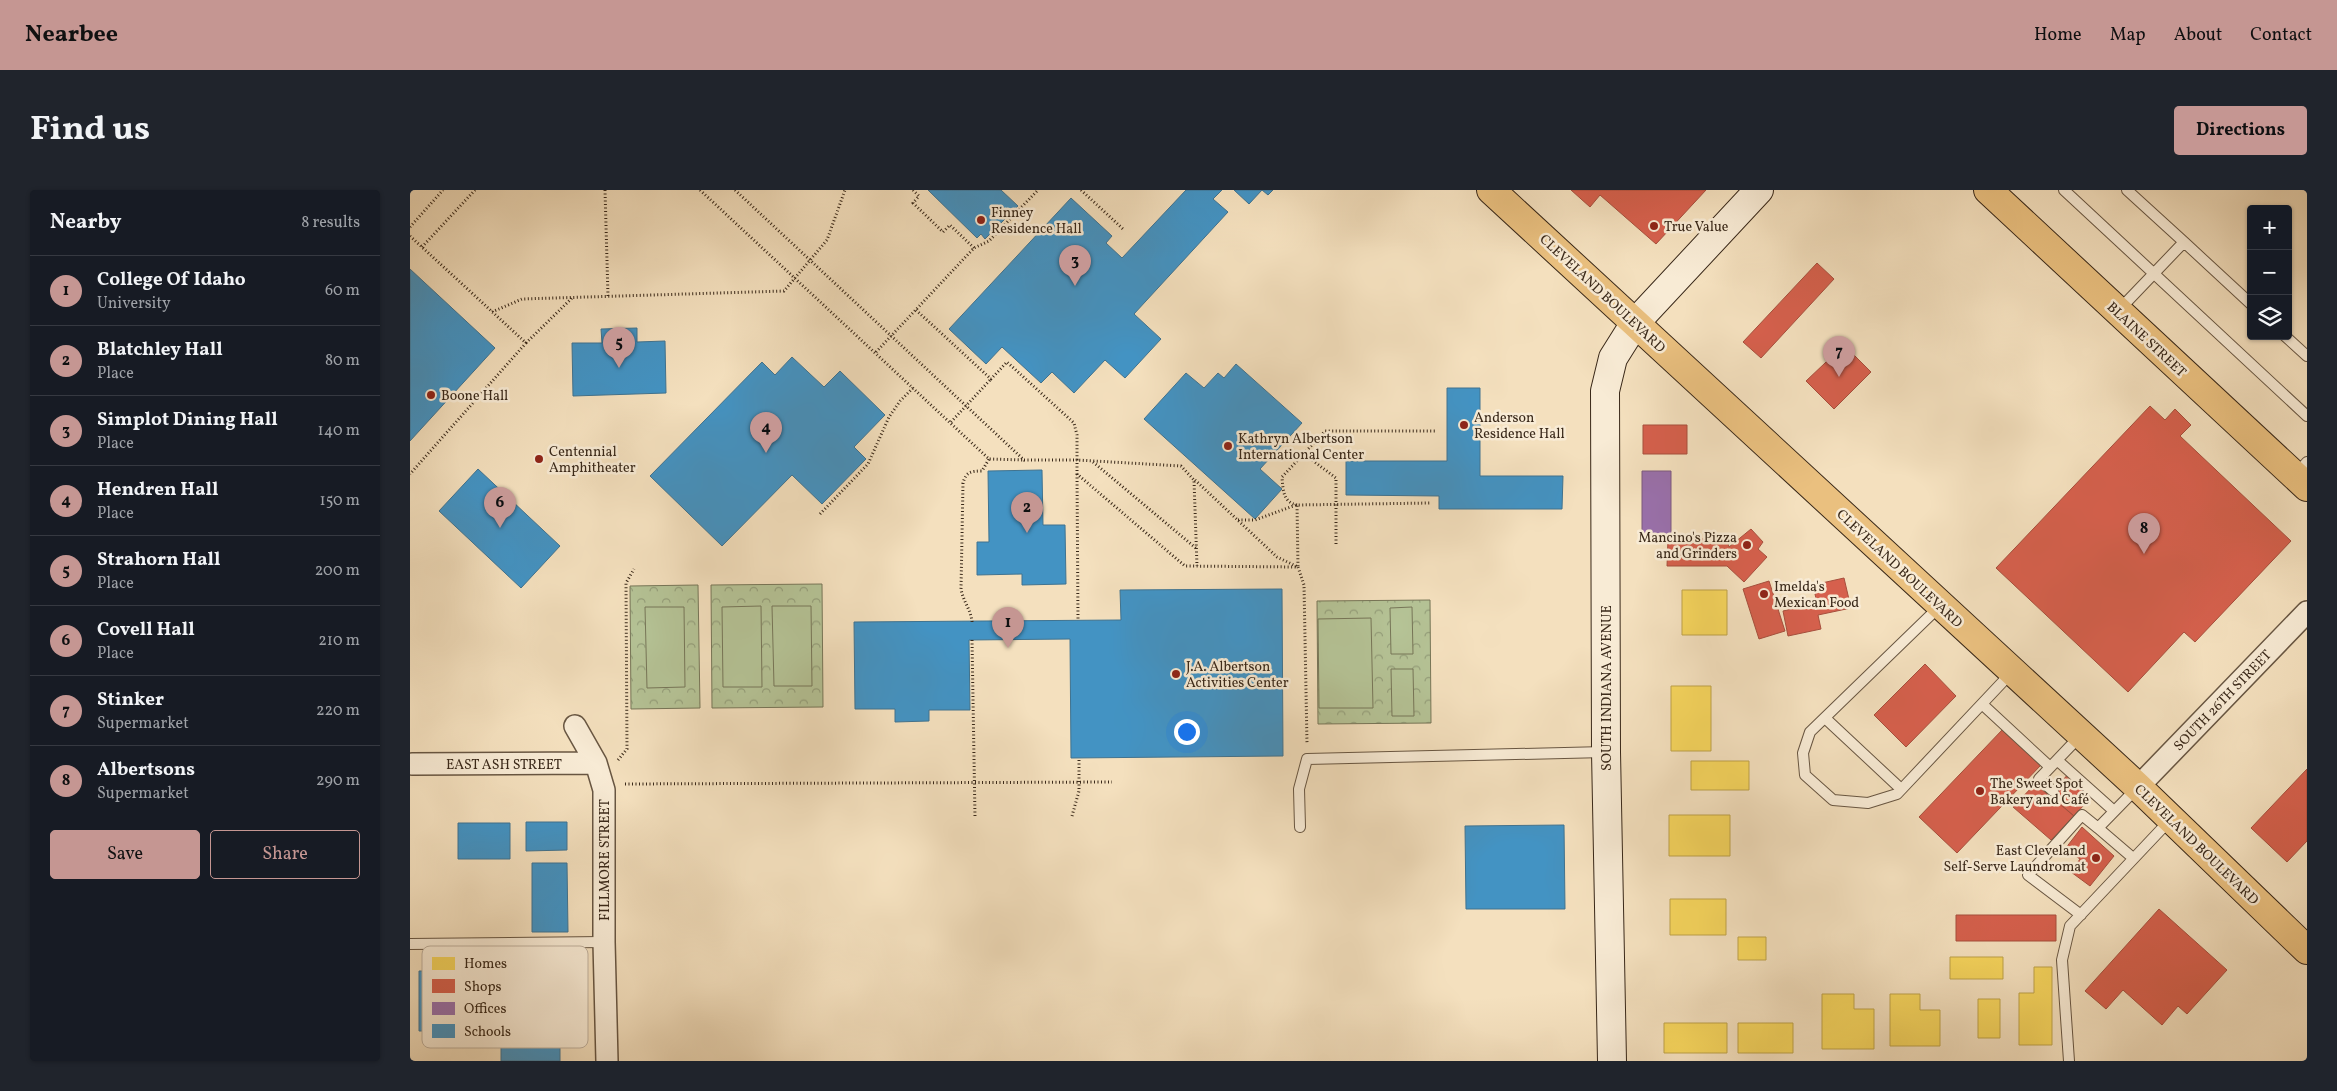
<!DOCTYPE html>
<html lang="en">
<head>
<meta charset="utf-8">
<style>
	:root { --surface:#171b24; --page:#20242c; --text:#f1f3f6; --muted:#9ea1a6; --line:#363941; --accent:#c59692 }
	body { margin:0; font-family:Vollkorn,serif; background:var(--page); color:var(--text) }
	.controls { position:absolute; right:15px; top:15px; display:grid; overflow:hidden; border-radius:5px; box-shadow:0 1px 4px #0004 }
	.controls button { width:45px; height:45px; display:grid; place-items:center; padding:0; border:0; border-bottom:1px solid var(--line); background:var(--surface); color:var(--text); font:25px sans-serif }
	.you { position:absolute; left:776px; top:541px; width:18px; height:18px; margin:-12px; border:4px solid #fff; border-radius:50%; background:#1a73e8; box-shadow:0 0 0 8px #1a73e833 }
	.badge { display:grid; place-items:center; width:32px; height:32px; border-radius:50%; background:var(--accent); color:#111; font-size:16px; font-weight:700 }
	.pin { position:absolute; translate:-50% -41px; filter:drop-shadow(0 1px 2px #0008) }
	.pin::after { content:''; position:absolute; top:26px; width:18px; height:15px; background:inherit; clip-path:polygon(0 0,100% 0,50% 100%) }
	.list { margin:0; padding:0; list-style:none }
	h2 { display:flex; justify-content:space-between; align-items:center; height:65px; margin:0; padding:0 20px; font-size:21px }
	h2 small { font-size:16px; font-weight:400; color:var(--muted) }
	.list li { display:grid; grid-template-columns:32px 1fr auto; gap:15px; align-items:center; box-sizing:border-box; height:70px; padding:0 20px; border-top:1px solid var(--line) }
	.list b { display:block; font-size:19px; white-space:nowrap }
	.list p { margin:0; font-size:16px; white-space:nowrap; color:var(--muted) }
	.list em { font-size:16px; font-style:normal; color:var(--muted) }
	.actions { display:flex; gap:10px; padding:15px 20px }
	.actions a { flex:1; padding:11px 0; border:1px solid var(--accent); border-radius:5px; text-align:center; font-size:18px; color:var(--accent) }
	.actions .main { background:var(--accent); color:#111 }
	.icon { flex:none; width:28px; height:28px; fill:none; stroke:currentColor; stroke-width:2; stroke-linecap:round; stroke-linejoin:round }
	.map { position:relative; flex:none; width:1897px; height:871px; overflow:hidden; border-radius:5px }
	header { display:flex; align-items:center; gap:30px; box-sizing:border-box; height:70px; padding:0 25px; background:var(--accent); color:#111 }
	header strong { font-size:24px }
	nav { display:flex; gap:28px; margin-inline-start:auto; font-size:18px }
	.intro { display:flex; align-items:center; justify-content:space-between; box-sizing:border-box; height:120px; padding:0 30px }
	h1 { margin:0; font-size:35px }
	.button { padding:12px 22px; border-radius:5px; background:var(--accent); color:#111; font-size:18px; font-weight:700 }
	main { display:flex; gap:30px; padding:0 30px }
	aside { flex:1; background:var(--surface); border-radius:5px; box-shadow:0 1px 4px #0004 }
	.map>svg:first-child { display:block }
</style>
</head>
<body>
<header>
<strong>Nearbee</strong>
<nav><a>Home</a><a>Map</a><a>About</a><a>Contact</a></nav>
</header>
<div class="intro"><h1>Find us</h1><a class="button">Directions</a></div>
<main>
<aside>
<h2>Nearby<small>8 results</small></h2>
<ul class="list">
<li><span class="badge">1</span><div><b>College Of Idaho</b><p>University</p></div><em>60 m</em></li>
<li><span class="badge">2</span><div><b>Blatchley Hall</b><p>Place</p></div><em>80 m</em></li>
<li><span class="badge">3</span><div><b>Simplot Dining Hall</b><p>Place</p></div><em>140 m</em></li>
<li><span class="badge">4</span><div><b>Hendren Hall</b><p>Place</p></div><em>150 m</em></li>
<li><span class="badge">5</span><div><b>Strahorn Hall</b><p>Place</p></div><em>200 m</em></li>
<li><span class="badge">6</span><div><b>Covell Hall</b><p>Place</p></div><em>210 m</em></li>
<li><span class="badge">7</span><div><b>Stinker</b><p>Supermarket</p></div><em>220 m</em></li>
<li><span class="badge">8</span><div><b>Albertsons</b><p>Supermarket</p></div><em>290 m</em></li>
</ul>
<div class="actions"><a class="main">Save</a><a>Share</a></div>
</aside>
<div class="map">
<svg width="1897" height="871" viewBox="0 0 1897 871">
	<defs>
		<pattern id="park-crowns" width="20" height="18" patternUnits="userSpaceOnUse" patternTransform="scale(1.25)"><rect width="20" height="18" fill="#b5c396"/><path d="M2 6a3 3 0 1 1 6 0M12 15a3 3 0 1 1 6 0" fill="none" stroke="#949e7a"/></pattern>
	</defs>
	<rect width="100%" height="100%" fill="#f4e0be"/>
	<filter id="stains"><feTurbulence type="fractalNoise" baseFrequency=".004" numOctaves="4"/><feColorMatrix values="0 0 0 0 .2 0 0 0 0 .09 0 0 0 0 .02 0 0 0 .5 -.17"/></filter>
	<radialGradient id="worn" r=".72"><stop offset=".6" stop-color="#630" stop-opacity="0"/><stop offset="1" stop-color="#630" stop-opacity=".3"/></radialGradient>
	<path fill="url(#park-crowns)" stroke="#777658" d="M 412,394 L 413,517 L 302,518 L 301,395 Z
		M 288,395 L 290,518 L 221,519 L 220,396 Z
		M 1020,410 L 1021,533 L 908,534 L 907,411 Z"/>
	<path fill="#b5c396" stroke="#777658" d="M 351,416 L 352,497 L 313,497 L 312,417 Z
		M 362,416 L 401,416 L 402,496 L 364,496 Z
		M 235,417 L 274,417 L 275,497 L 237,498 Z
		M 1002,417 L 1003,464 L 981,464 L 980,418 Z
		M 961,428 L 963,518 L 909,518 L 908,429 Z
		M 981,479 L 1003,479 L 1004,526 L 982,526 Z"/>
	<path fill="#f6d55c" stroke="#bda148" d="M 1272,400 L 1317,400 L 1317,445 L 1272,445 Z
		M 1261,496 L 1301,496 L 1301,561 L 1261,561 Z
		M 1281,571 L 1339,571 L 1339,600 L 1281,600 Z
		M 1259,625 L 1320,625 L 1320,666 L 1259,666 Z
		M 1260,709 L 1316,709 L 1316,745 L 1260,745 Z
		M 1328,747 L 1356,747 L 1356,770 L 1328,770 Z
		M 1540,767 L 1593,767 L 1593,789 L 1540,789 Z
		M 1624,777 L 1642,777 L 1642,855 L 1609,855 L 1609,803 L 1624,803 Z
		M 1412,804 L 1444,804 L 1444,819 L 1464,819 L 1464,859 L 1412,859 Z
		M 1480,804 L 1510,804 L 1510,820 L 1530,820 L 1530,856 L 1480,856 Z
		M 1568,809 L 1590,809 L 1590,848 L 1568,848 Z
		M 1254,833 L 1317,833 L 1317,863 L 1254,863 Z
		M 1328,833 L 1383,833 L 1383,863 L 1328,863 Z"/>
	<path fill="#d6604d" stroke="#a74f3d" d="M 1161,0 L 1296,0 L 1246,54 L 1190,5 L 1180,17 Z
		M 1407,73 L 1424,89 L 1351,168 L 1333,152 Z
		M 1434,155 L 1461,182 L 1424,219 L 1396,191 Z
		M 1740,216 L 1755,230 L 1765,219 L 1781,235 L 1770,246 L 1881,351 L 1785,452 L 1774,442 L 1718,502 L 1586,378 Z
		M 1233,235 L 1277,235 L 1277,264 L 1233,264 Z
		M 1341,339 L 1353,352 L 1348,359 L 1357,367 L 1334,392 L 1317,376 L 1257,376 L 1258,349 L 1317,349 L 1319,357 Z
		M 1434,388 L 1441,418 L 1408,425 L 1411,439 L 1378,446 L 1373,421 L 1407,413 L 1403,395 Z
		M 1359,391 L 1375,441 L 1349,449 L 1333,399 Z
		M 1515,474 L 1546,506 L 1496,557 L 1464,525 Z
		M 1593,539 L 1631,575 L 1547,663 L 1509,627 Z
		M 1897,579 L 1897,651 L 1877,672 L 1841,638 Z
		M 1659,583 L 1683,605 L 1664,626 L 1640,605 Z
		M 1625,594 L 1664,626 L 1641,650 L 1603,617 Z
		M 1672,637 L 1704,666 L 1680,696 L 1661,682 L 1670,669 L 1655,659 Z
		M 1749,719 L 1817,780 L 1777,824 L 1768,816 L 1752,835 L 1713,800 L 1696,819 L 1675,801 Z
		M 1546,725 L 1646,725 L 1646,751 L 1546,751 Z"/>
	<path fill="#9970ab" stroke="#7c5a7f" d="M 1232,281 L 1261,281 L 1261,346 L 1232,346 Z"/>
	<path fill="#4393c3" stroke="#407390" d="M 518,0 L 591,0 L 608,16 L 575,49 L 571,44 L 567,48 Z
		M 776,0 L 812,0 L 803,9 L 818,22 L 724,124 L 751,149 L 715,188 L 695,170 L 664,203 L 642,182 L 631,193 L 592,157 L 576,174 L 539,139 L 661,8 L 702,46 L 696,53 L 712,68 Z
		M 824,0 L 863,0 L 858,5 L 852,0 L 839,14 Z
		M 0,79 L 85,158 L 0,251 Z
		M 227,138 L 227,152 L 255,151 L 256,203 L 163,206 L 162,153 L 192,153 L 191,139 Z
		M 382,167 L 414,197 L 430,181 L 475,225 L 444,257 L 456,269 L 412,314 L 382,285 L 312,356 L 240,286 L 352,172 L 365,185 Z
		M 826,174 L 892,233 L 850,279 L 872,299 L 845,329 L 734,229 L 776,183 L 794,198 L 808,183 L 814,188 Z
		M 1037,198 L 1070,198 L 1070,286 L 1153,286 L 1152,319 L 1029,319 L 1029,306 L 936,305 L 936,271 L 1037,271 Z
		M 68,279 L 150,356 L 111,398 L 29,321 Z
		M 632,280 L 633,335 L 655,335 L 656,394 L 612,395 L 612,384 L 567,385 L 567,352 L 579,352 L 578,281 Z
		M 872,399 L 873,566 L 661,568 L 660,449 L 559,450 L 560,520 L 519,520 L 519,531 L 485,532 L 485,519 L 445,519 L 444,432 L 711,430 L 710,400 Z
		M 116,632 L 157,632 L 157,660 L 116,661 Z
		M 48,633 L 100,633 L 100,669 L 48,669 Z
		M 1154,635 L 1155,719 L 1056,719 L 1055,636 Z
		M 122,673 L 157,673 L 158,742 L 122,742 Z
		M 9,781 L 53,781 L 53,827 L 42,827 L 42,841 L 9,841 Z
		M 91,848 L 150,848 L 150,871 L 91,871 Z"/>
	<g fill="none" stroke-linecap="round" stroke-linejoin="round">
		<g stroke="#685642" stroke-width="12">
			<path id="service" d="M 1654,0 L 1897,226
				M 1774,52 L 1841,114
				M 1708,121 L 1774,52 L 1717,0
				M 1875,146 L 1897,166
				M 1885,285 L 1897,272
				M 1530,416 L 1400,542 L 1393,563 L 1395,585 L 1423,610 L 1458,613 L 1487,604 L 1601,483
				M 1572,514 L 1640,577
				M 1415,528 L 1491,599
				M 1647,570 L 1704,621
				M 1643,601 L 1629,589 L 1670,546
				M 890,637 L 889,599 L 897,569 L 1195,562
				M 1688,638 L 1723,668
				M 1671,725 L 1618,685 L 1672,625 L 1688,638 L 1727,598
				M 0,754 L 194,752
				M 1659,871 L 1652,770 L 1660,736 L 1760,630"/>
		</g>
		<g stroke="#685642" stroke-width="24">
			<path id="minor" d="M 165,536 L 186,573 L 194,600 L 194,752 L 197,871
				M 2,574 L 186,573
				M 1728,597 L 1897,422"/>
		</g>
		<g stroke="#392819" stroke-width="30">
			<path id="secondary" d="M 1202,871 L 1196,562 L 1195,201 L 1203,168 L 1225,133 L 1349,0"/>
		</g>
		<g stroke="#392819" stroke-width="30">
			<path id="primary" d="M 1081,0 L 1728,597 L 1897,760
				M 1578,0 L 1897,297"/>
		</g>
		<path stroke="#392819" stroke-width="3" stroke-dasharray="1 2.5" stroke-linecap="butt" d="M 195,0 L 198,106
			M 290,0 L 579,269 L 614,270
			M 325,0 L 614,270 L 667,270 L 667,284 L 775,376 L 888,377 L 894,395 L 897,554
			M 503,0 L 509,6 L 503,13 L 533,42 L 540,35 L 564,58
			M 671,0 L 713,39
			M 0,37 L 33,0
			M 0,46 L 116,153 L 0,284
			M 12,57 L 65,0
			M 506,120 L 581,189 L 597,172 L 664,233 L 667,245 L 667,270 L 771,276 L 784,290 L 787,376
			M 82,122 L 112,109 L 374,101 L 417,50 L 435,0
			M 116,153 L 162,108
			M 466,162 L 564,58 L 579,51 L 628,0
			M 541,232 L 581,189
			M 894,264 L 926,288 L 926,355
			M 683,272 L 787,359
			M 667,284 L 668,430
			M 785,290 L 867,367 L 888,377 L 887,315 L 1020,313
			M 887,315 C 873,312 873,300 872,287 L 915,241 L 1025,241
			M 410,324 L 458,274 L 479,227 L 490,211 L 503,198
			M 828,330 L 845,330 L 886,315
			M 562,432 C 561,420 553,411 551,399 L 553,293 C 556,282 561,281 572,281 L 579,269
			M 562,450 L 565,627
			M 208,570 L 217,559 L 216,393 L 224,379
			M 215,594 L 702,592
			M 662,626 L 669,601 L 669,568"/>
		<use href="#service" stroke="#f8ebd5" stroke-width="10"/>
		<use href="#minor" stroke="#f8ebd5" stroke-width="21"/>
		<use href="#secondary" stroke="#f8ebd5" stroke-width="28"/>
		<use href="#primary" stroke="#eac07f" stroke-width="28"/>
	</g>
	<g fill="#8f2418" stroke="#f8ebd5" stroke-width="2">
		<circle cx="571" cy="30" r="5"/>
		<circle cx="1244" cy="36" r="5"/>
		<circle cx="21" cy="205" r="5"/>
		<circle cx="1054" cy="235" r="5"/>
		<circle cx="818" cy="256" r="5"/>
		<circle cx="129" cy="269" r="5"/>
		<circle cx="1337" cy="355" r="5"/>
		<circle cx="1354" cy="404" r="5"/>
		<circle cx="766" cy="484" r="5"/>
		<circle cx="1570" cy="601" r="5"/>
		<circle cx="1686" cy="668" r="5"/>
	</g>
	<g text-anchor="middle" stroke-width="5" stroke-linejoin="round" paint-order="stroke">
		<g font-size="14" fill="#392819" stroke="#f8ebd5" text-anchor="start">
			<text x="581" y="27">Finney<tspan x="581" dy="16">Residence Hall</tspan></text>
			<text x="1254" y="41">True Value</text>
			<text x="31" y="210">Boone Hall</text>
			<text x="1064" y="232">Anderson<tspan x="1064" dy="16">Residence Hall</tspan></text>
			<text x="828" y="253">Kathryn Albertson<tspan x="828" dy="16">International Center</tspan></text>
			<text x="139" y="266">Centennial<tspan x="139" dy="16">Amphitheater</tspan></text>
			<text x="1327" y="352" text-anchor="end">Mancino's Pizza<tspan x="1327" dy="16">and Grinders</tspan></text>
			<text x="1364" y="401">Imelda's<tspan x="1364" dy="16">Mexican Food</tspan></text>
			<text x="776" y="481">J.A. Albertson<tspan x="776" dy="16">Activities Center</tspan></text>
			<text x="1580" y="598">The Sweet Spot<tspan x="1580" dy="16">Bakery and Café</tspan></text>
			<text x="1676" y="665" text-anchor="end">East Cleveland<tspan x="1676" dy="16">Self-Serve Laundromat</tspan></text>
		</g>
		<g font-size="14" fill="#392819" stroke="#f8ebd5">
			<text transform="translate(1193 103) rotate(43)" y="5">CLEVELAND BOULEVARD</text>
			<text transform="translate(1737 149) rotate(43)" y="5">BLAINE STREET</text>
			<text transform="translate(1490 378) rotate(43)" y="5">CLEVELAND BOULEVARD</text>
			<text transform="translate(1196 498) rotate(-90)" y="5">SOUTH INDIANA AVENUE</text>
			<text transform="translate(1812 510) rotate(-46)" y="5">SOUTH 26TH STREET</text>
			<text x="94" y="579">EAST ASH STREET</text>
			<text transform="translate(1787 654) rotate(44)" y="5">CLEVELAND BOULEVARD</text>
			<text transform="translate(194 670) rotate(-90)" y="5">FILLMORE STREET</text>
		</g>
	</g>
	<rect x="12" y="756" width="166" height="102" rx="8" fill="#f8ebd5" stroke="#bfb09d" stroke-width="1"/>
	<rect x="22" y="767" width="23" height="13" fill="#f6d55c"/>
	<rect x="22" y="789" width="23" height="14" fill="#d6604d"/>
	<rect x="22" y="812" width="23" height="13" fill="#9970ab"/>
	<rect x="22" y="834" width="23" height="14" fill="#4393c3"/>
	<g font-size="14" fill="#392819">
		<text x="54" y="778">Homes</text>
		<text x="54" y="801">Shops</text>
		<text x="54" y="823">Offices</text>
		<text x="54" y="846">Schools</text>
	</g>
	<rect width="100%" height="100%" filter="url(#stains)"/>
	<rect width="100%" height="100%" fill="url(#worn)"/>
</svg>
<div class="controls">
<button>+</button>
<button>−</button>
<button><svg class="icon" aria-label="layers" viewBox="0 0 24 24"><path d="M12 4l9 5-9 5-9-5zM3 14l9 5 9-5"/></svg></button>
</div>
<div class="you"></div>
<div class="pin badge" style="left:598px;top:458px">1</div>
<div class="pin badge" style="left:617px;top:343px">2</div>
<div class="pin badge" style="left:665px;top:96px">3</div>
<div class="pin badge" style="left:356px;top:263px">4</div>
<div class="pin badge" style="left:209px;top:178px">5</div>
<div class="pin badge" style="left:90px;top:338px">6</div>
<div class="pin badge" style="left:1429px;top:187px">7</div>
<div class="pin badge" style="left:1734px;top:364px">8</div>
</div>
</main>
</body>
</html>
